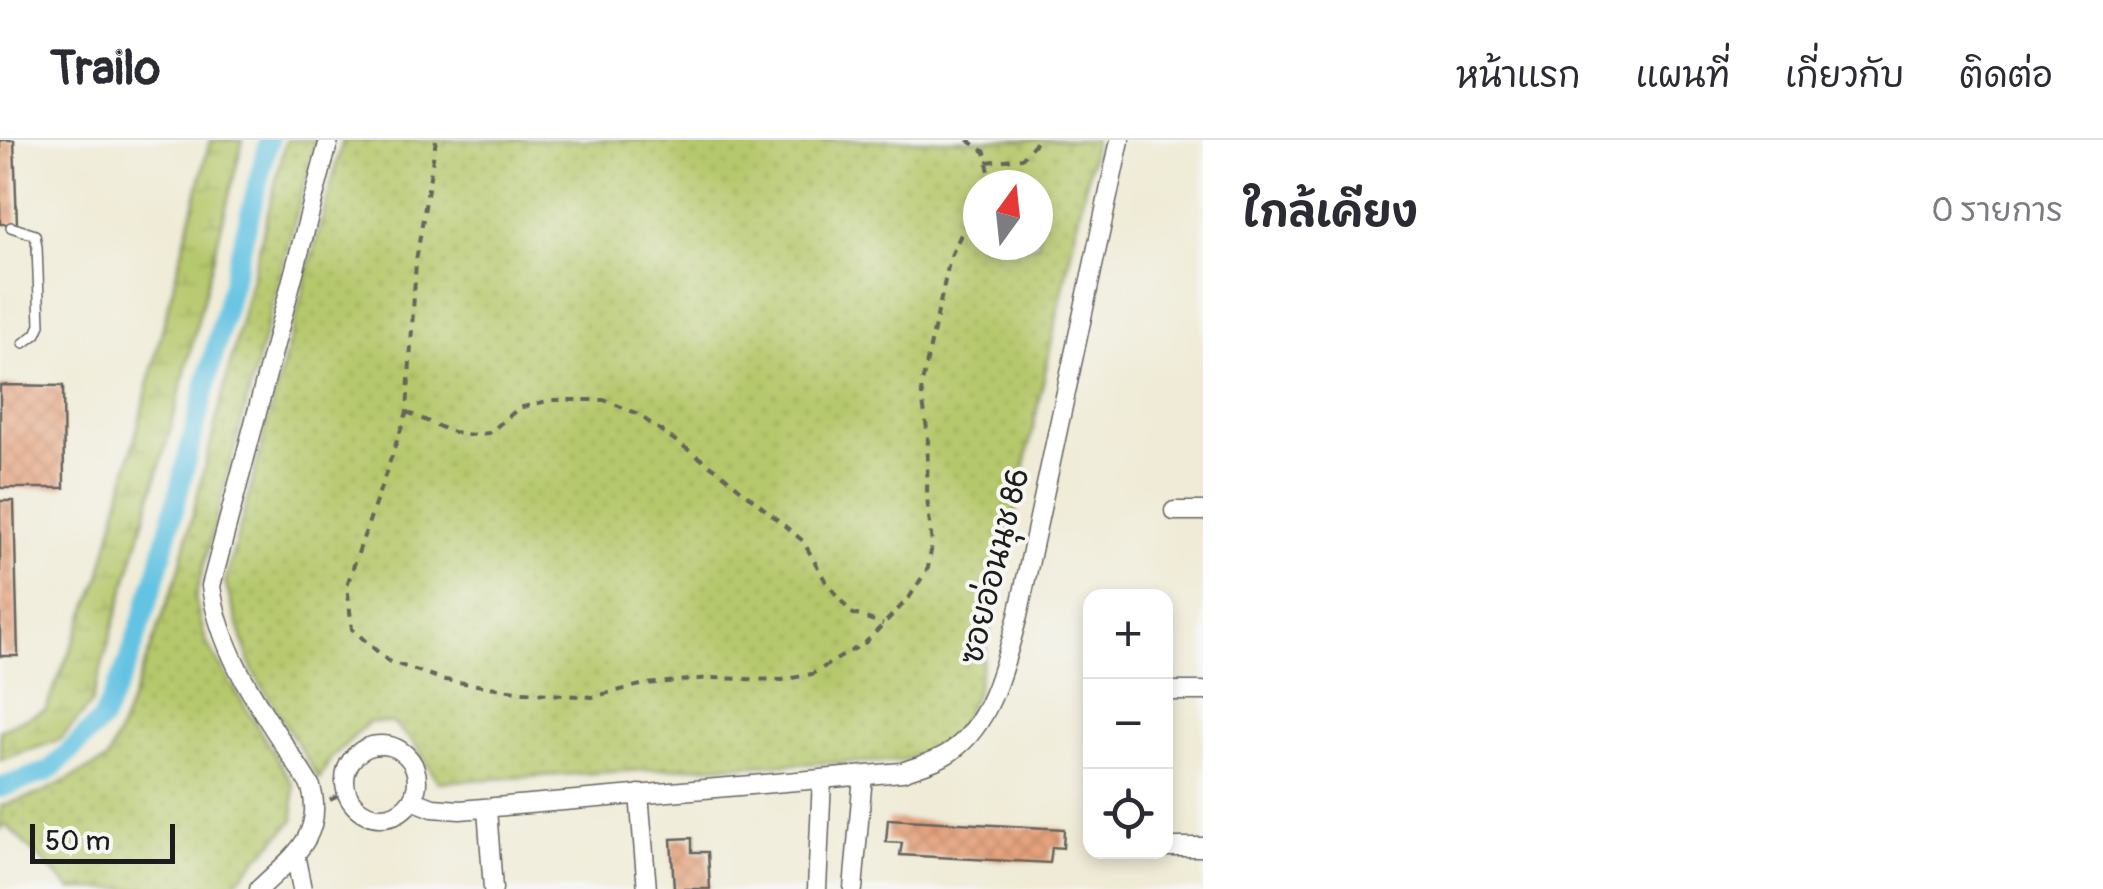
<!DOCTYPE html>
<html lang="th">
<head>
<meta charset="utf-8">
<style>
	:root { --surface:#fff; --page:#f2f2f3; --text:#2b2b33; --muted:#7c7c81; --line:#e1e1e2 }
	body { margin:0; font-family:Pangolin,"Playpen Sans Thai",sans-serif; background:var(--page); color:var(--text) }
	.controls { position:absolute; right:30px; bottom:30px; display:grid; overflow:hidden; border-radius:20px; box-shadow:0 5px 15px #0003 }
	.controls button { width:90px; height:90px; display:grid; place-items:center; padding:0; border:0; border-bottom:2px solid var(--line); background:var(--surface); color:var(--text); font:50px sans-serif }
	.compass { position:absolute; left:963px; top:30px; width:90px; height:90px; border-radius:50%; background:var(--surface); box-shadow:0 5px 15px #0003; rotate:15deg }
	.scale { position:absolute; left:30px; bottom:25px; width:145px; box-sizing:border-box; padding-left:10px; border:5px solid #1c1c1c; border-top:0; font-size:28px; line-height:35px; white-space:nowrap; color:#1c1c1c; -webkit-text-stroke:8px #f6f6f2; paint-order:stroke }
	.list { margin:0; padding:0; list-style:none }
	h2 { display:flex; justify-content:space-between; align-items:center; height:130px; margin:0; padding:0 40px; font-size:42px }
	h2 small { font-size:32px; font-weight:400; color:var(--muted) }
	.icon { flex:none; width:55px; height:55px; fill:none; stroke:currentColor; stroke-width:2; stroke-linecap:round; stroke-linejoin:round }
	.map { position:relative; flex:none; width:1203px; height:749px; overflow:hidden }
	header { display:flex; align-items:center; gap:60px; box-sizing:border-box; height:140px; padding:0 50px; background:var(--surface); border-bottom:2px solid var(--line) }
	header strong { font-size:48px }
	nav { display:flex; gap:55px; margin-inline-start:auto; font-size:35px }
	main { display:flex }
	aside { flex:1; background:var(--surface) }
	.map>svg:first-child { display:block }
</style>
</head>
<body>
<header>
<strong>Trailo</strong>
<nav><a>หน้าแรก</a><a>แผนที่</a><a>เกี่ยวกับ</a><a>ติดต่อ</a></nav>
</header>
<main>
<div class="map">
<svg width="1203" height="749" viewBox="0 0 1203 749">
	<defs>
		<pattern id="grass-dots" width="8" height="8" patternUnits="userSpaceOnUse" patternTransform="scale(2.5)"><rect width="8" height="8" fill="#b6c86c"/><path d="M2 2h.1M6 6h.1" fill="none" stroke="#9cab5d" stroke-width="1.8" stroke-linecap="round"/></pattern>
		<pattern id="wetland-marsh" width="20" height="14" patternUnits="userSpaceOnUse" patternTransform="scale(2.5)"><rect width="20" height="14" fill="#b6c86c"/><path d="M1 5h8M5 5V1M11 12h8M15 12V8" fill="none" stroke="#9cab5d"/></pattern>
		<pattern id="building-cross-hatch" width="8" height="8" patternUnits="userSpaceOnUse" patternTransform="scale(2.5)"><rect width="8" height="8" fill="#e5a27d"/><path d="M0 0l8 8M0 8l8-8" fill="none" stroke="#c48b6b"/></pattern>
	</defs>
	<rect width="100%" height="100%" fill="#f6f6f2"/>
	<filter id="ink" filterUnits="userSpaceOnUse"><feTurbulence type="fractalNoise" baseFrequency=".01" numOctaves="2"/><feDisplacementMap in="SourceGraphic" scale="20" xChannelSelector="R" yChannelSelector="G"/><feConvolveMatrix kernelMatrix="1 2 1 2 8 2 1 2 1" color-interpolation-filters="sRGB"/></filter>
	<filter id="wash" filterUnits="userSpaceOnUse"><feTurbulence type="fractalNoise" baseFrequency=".0048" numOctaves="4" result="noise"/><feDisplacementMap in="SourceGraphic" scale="40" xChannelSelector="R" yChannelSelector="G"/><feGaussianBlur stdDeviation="2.25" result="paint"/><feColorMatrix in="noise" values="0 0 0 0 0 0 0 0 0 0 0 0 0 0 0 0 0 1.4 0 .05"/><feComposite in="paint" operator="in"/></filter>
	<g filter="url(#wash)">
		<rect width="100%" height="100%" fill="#efebd6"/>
		<path fill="url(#grass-dots)" stroke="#697244" stroke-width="2.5" fill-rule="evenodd" d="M 286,0 L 316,0 L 195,459 L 206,502 L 293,645 L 294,680 L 229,749 L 71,749 L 6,685 L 0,690 L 0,666 L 39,654 L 107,620 L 123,583 L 178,434 Z
			M 343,0 L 1095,0 L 976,553 L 950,603 L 900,621 L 713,626 L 438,642 L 415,604 L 393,583 L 369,582 L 331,618 L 319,639 L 253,532 L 225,443 ZM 978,45 L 1038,45 L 1038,105 L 978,105 Z"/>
		<path fill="url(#wetland-marsh)" stroke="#697244" stroke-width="2.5" d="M 210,0 L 243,0 L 172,284 L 91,564 L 60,600 L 0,620 L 0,590 L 46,569 L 100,437 Z"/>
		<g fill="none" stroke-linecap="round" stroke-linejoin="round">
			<path stroke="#64c3e2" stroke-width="20" d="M 0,648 L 49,631 L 102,580 L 128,523 L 158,431 L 269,0"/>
		</g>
		<g id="blocks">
			<path fill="url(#building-cross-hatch)" d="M 0,0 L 14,0 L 17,84 L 0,84 Z
				M 0,245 L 63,246 L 64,348 L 0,348 Z
				M 0,361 L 14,361 L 18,516 L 0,516 Z
				M 888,679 L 1064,689 L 1063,708 L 1052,707 L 1050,723 L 900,715 L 902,703 L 886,702 Z
				M 692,698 L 692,712 L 708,712 L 710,749 L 674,749 L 671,699 Z"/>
		</g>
	</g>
	<g filter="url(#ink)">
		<use href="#blocks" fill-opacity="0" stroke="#66645d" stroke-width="2.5"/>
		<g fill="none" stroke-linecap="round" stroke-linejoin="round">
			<g stroke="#66645d" stroke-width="12">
				<path id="lane" d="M 11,87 L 35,95 L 37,107 L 40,185 L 36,194 L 24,203"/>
			</g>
			<g stroke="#66645d" stroke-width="21">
				<path id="street" d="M 1174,371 L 1203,371
					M 1166,551 L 1203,551
					M345 641a36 36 0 1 1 72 0a36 36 0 1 1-72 0Z
					M 639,654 L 647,749
					M 412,660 L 433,668 L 460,670 L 902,632 C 918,626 939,621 953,610 C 993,581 1005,521 1018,476 L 1120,0
					M 487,669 L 493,749
					M 1166,707 L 1203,707
					M 295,714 L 302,749
					M 259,749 C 291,718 325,697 311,647 C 272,583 221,522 211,446 L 329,0
					M 817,749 L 822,639
					M 853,749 L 863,636"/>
			</g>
			<path stroke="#66645d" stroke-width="4" stroke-dasharray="8 8" stroke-linecap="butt" d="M 436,0 L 416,121 L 407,272 L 347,445 L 352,489 L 388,521 L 445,540 L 522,552 L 592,557 L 645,544 L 711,538 L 782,540 L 812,534 L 866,502 L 909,458 L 928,428 L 932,405 L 927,357 L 928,296 L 921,248 L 950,118 L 978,58
				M 968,0 L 985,12 L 989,32 L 984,45
				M 987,22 L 1022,18 L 1038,0
				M 407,272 L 449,291 L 468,295 L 489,293 L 519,268 L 551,260 L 604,260 L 636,273 L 721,333 L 803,401 L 826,442 L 851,473 L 883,484
				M 330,660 L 346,652"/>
			<use href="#lane" stroke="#fff" stroke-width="9"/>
			<use href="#street" stroke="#fff" stroke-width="18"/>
		</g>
	</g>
	<g text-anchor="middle" stroke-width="8" stroke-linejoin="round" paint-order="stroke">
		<g font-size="32" fill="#1c1c1c" stroke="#f6f6f2">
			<text transform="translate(994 426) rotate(-76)" y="11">ซอยอ่อนนุช 86</text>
		</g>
	</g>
</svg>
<div class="controls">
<button>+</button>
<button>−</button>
<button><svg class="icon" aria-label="locate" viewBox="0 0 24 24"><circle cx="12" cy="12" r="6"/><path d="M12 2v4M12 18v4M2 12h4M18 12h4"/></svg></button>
</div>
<svg class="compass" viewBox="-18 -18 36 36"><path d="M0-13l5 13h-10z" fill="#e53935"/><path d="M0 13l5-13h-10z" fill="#7c7c81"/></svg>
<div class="scale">50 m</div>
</div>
<aside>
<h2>ใกล้เคียง<small>0 รายการ</small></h2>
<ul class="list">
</ul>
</aside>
</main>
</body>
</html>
